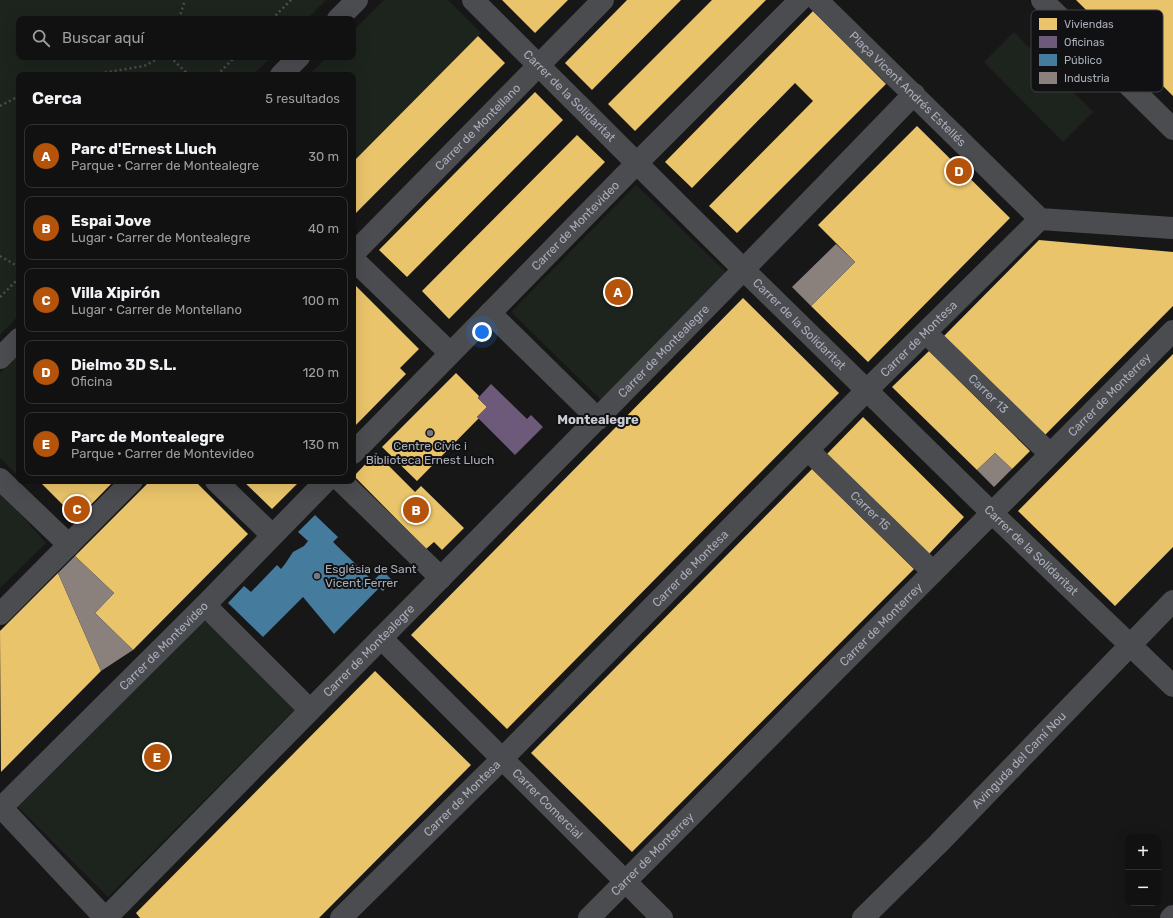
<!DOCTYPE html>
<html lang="es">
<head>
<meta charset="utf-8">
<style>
	:root { --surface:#111; --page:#1e1f1f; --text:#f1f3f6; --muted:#9c9d9f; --line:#303131; --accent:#b45309 }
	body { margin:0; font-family:Rubik,sans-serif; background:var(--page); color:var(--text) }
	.controls { position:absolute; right:12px; bottom:12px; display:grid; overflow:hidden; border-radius:8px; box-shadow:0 4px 16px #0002 }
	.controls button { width:36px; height:36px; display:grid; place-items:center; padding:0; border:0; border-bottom:1px solid var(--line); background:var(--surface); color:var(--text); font:20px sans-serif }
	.you { position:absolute; left:482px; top:332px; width:14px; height:14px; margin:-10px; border:3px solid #fff; border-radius:50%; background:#1a73e8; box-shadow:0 0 0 6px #1a73e833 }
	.badge { display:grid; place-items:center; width:26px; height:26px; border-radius:50%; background:var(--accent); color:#fff; font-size:13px; font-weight:700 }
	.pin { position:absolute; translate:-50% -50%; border:2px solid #fff; box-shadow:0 1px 4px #0006 }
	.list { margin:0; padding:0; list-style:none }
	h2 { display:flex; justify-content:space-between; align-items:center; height:52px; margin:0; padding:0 16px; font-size:17px }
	h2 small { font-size:13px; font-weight:400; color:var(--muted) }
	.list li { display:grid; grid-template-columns:26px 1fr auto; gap:12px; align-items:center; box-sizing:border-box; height:64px; margin:0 8px 8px; padding:0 8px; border:1px solid var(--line); border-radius:8px }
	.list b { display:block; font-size:15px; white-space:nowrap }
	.list p { margin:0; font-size:13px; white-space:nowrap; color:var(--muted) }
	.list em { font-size:13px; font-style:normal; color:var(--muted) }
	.icon { flex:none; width:22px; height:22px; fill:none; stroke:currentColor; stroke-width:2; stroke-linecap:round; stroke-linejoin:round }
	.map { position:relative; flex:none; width:1173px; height:918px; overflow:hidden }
	.search { position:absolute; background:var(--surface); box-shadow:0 4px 16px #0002; left:16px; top:16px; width:340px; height:44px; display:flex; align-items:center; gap:10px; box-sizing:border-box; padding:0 14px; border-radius:8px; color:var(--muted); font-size:15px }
	.panel { position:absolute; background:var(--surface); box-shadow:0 4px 16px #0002; left:16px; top:72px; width:340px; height:412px; border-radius:8px }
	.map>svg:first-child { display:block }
</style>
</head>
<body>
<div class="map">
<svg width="1173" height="918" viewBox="0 0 1173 918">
	<rect width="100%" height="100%" fill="#171717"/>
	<path fill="#1d241e" d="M 0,0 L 326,0 L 307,19 L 19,19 L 19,57 L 271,57 L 253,75 L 19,75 L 19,315 L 0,335 Z
		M 384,0 L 448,0 L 481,33 L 353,162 L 353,75 L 309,75 L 327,57 L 353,57 L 353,31 Z
		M 1014,32 L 1093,112 L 1063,142 L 984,62 Z
		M 636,185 L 726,272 L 601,400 L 511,312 Z
		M 19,354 L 19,477 L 0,458 L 0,373 Z
		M 0,491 L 46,543 L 0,588 Z
		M 207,617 L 297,707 L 108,897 L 18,807 Z"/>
	<path fill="#e9c46a" d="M 502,0 L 568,0 L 535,33 Z
		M 627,0 L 681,0 L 592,90 L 565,63 Z
		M 712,0 L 766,0 L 635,131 L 608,104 Z
		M 1076,0 L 1173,0 L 1173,96 L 1159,82 Z
		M 813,11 L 886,84 L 737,233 L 709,206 L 813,101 L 795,83 L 692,188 L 665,162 Z
		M 478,36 L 505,63 L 353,216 L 353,162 Z
		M 535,92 L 563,120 L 407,277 L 379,250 Z
		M 917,126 L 1010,218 L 868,362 L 811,306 L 855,262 L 818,225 Z
		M 577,135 L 605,162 L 449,319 L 422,291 Z
		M 1039,240 L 1173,252 L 1173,306 L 1045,435 L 944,336 Z
		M 353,283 L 419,349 L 400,368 L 406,374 L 353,428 Z
		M 743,298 L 839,393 L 507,729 L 411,635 Z
		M 929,351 L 1030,451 L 1012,469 L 995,453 L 977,470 L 892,387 Z
		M 1173,354 L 1173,547 L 1115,606 L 1018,511 Z
		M 456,373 L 479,396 L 478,398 L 487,407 L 477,417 L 479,418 L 417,481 L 382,447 Z
		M 863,417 L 964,517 L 929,554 L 827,454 Z
		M 376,453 L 415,492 L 421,486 L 464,528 L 442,550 L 434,542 L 426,549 L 354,476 Z
		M 812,469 L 914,569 L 632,852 L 531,753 Z
		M 39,481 L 114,481 L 77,519 Z
		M 150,481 L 195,481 L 248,534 L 133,650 L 95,613 L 114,593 L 75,556 Z
		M 243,481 L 300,481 L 272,509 Z
		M 58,573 L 101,671 L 1,772 L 0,631 Z
		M 375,671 L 471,765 L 319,918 L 140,918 L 136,913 Z"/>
	<path fill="#6d597a" d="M 491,384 L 527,419 L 531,415 L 543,427 L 515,455 L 477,417 L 487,407 L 478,398 Z"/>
	<path fill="#457b9d" d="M 315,515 L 338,537 L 333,542 L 373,581 L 383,571 L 392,580 L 383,591 L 379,588 L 334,634 L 303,597 L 263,637 L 228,603 L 244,586 L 251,592 L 277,565 L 281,569 L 285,564 L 293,552 L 304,546 L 308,541 L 298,532 Z"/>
	<path fill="#8a817c" d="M 836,244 L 855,262 L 811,306 L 792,287 Z
		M 995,453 L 1012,469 L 994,487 L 977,470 Z
		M 75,556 L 114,593 L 95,613 L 133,650 L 101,671 L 58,573 Z"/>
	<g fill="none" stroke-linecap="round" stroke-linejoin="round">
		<path stroke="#4d4e52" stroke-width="2.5" stroke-dasharray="2 3" stroke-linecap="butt" d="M 179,19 L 185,0
			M 272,19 L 291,0
			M 170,57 L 189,75
			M 90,75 L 144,66 L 161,57
			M 217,75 L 235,57
			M 0,106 L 19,96
			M 0,256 L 19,267
			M 0,297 L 19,278"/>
		<g stroke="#4b4c50" stroke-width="22">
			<path id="s1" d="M 473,0 L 744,270 L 992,513 L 1173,686"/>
			<path id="s2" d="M 817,0 L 1040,219 L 1173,228"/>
			<path d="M 1042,0 L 1173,129"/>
			<path d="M 338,19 L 357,0"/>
			<path d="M 281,75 L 299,57"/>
			<path id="s3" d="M 353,254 L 603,0"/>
			<path d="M 353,259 L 450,353"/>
			<path d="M 490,313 L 598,419"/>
			<path id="s4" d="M 926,333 L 1050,454"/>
			<path d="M 0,358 L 19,339"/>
			<path id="s5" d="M 808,450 L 933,572"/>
			<path id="s6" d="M 353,453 L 637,163 L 800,0"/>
			<path d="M 0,479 L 69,545"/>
			<path d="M 216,481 L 272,535"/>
			<path d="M 341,481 L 441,578"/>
			<path d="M 205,605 L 310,710"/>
			<path d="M 0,614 L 132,481"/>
			<path id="s7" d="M 381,638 L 662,918"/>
			<path d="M 0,806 L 105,918"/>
			<path id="s8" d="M 0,809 L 205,605 L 326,481"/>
			<path id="s9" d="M 106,918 C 375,643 647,371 914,94"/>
			<path id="s10" d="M 341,918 L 503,758 L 867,390 L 1040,219"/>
			<path id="s11" d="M 589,918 L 1173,331"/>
			<path id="s12" d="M 863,918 L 938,844 L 1173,601"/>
			<path d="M 1171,918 L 1173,916"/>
		</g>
	</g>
	<g fill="#757880" stroke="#111113" stroke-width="1.5">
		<circle cx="430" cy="433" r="4"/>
		<circle cx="317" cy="576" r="4"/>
	</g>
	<g text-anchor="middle" stroke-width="4" stroke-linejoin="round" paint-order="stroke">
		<g font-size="12" fill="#a8adb8" stroke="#111113">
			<text dy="4" stroke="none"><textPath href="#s2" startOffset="127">Plaça Vicent Andrés Estellés</textPath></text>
			<text dy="4" stroke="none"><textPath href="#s1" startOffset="136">Carrer de la Solidaritat</textPath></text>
			<text dy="4" stroke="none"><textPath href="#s3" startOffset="178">Carrer de Montellano</textPath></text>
			<text dy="4" stroke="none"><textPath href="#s6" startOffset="318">Carrer de Montevideo</textPath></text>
			<text dy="4" stroke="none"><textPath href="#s1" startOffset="460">Carrer de la Solidaritat</textPath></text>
			<text dy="4" stroke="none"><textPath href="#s10" startOffset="818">Carrer de Montesa</textPath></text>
			<text dy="4" stroke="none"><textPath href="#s9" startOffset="795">Carrer de Montealegre</textPath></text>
			<text dy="4" stroke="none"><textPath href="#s4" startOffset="87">Carrer 13</textPath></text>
			<text dy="4" stroke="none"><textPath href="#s11" startOffset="738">Carrer de Monterrey</textPath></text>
			<text dy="4" stroke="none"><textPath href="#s5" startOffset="87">Carrer 15</textPath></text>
			<text dy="4" stroke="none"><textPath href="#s1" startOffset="784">Carrer de la Solidaritat</textPath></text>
			<text dy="4" stroke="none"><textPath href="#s10" startOffset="494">Carrer de Montesa</textPath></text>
			<text dy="4" stroke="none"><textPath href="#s11" startOffset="414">Carrer de Monterrey</textPath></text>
			<text dy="4" stroke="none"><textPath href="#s8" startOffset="231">Carrer de Montevideo</textPath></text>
			<text dy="4" stroke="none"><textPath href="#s9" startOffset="375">Carrer de Montealegre</textPath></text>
			<text dy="4" stroke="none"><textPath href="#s12" startOffset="222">Avinguda del Camí Nou</textPath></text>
			<text dy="4" stroke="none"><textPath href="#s10" startOffset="170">Carrer de Montesa</textPath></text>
			<text dy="4" stroke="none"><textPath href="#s7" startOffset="235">Carrer Comercial</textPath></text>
			<text dy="4" stroke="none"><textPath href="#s11" startOffset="90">Carrer de Monterrey</textPath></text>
		</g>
		<g font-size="12" fill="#a8adb8" stroke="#111113">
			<text x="430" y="450">Centre Cívic i<tspan x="430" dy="14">Biblioteca Ernest Lluch</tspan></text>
			<text x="325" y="573" text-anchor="start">Església de Sant<tspan x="325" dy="14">Vicent Ferrer</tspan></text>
		</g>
		<g font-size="13" font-weight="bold" fill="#c9ccd4" stroke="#111113">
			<text x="598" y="424">Montealegre</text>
		</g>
	</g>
	<rect x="1031" y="10" width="132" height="82" rx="6" fill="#111113" stroke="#3e4045" stroke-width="1"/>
	<rect x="1039" y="18" width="18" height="12" fill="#e9c46a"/>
	<rect x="1039" y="36" width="18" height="12" fill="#6d597a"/>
	<rect x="1039" y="54" width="18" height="12" fill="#457b9d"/>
	<rect x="1039" y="72" width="18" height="12" fill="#8a817c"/>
	<g font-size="11" fill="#a8adb8">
		<text x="1064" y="28">Viviendas</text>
		<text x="1064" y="46">Oficinas</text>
		<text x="1064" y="64">Público</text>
		<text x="1064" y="82">Industria</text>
	</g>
</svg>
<div class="controls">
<button>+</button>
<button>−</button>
</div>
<div class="you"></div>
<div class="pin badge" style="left:618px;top:292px">A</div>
<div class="pin badge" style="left:416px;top:510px">B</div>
<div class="pin badge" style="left:77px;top:509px">C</div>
<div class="pin badge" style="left:959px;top:171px">D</div>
<div class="pin badge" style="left:157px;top:757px">E</div>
<div class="search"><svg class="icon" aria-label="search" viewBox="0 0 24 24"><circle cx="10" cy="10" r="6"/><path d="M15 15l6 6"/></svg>Buscar aquí</div>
<section class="panel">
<h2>Cerca<small>5 resultados</small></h2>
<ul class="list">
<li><span class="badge">A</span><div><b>Parc d'Ernest Lluch</b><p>Parque · Carrer de Montealegre</p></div><em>30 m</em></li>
<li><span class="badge">B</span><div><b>Espai Jove</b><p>Lugar · Carrer de Montealegre</p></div><em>40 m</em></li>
<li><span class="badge">C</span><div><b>Villa Xipirón</b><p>Lugar · Carrer de Montellano</p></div><em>100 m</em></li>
<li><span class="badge">D</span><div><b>Dielmo 3D S.L.</b><p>Oficina</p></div><em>120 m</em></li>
<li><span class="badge">E</span><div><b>Parc de Montealegre</b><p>Parque · Carrer de Montevideo</p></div><em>130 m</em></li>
</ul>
</section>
</div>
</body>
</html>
